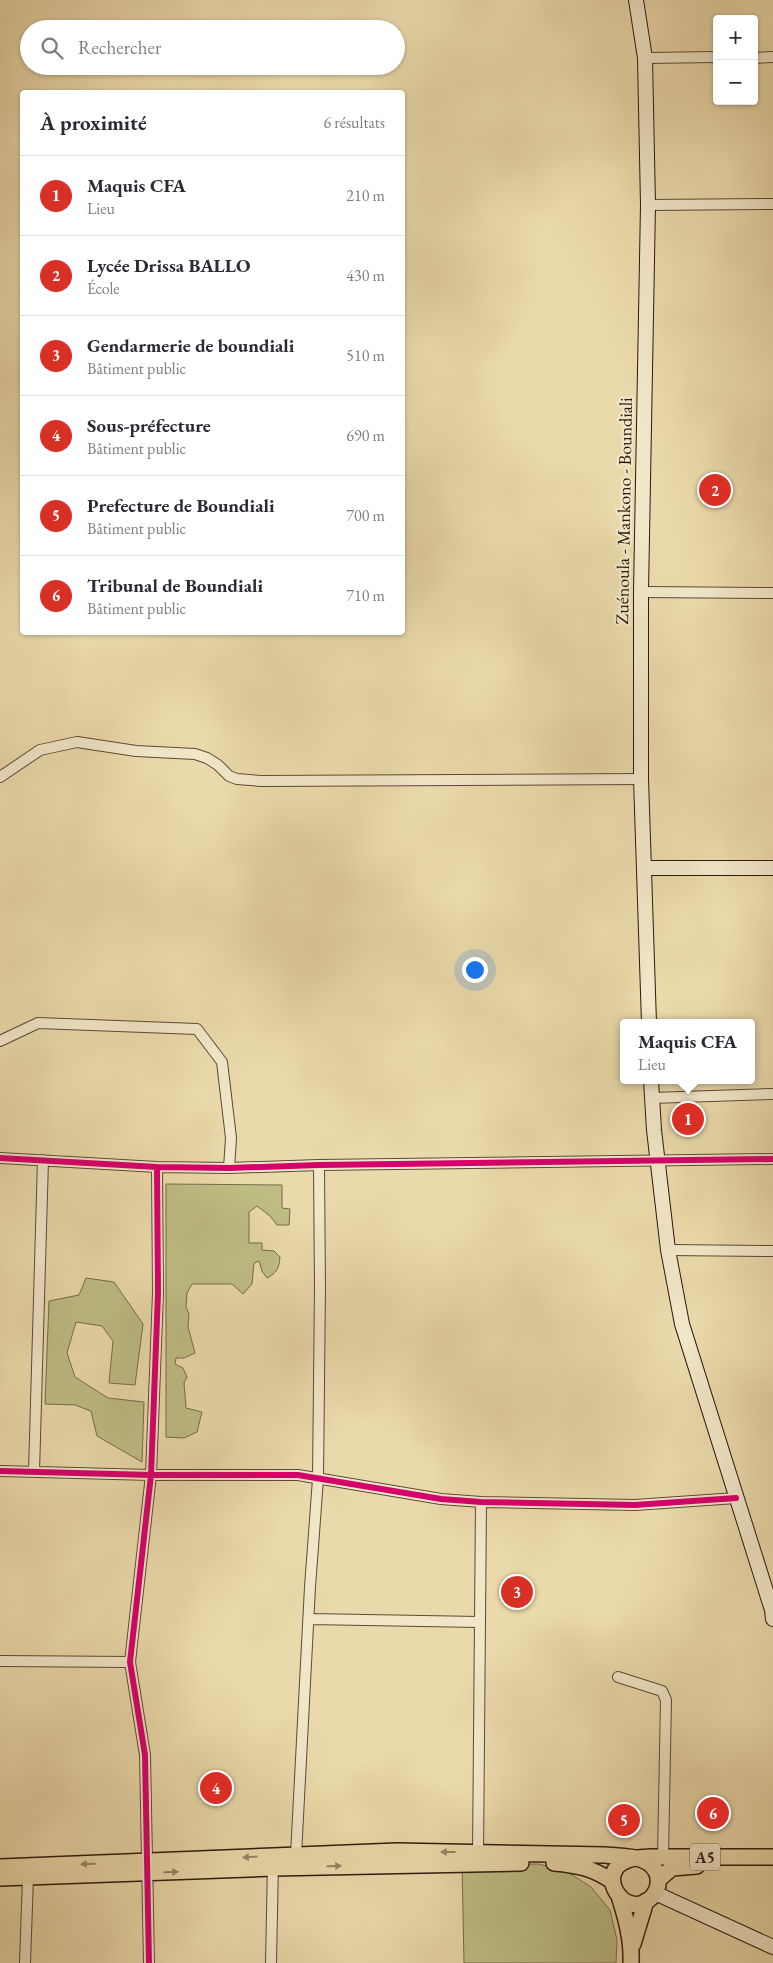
<!DOCTYPE html>
<html lang="fr">
<head>
<meta charset="utf-8">
<style>
	:root { --surface:#fff; --page:#f2f2f3; --text:#2b2b33; --muted:#7c7c81; --line:#e1e1e2; --accent:#d93025 }
	body { margin:0; font-family:"EB Garamond",serif; background:var(--page); color:var(--text) }
	.controls { position:absolute; right:15px; top:15px; display:grid; overflow:hidden; border-radius:5px; box-shadow:0 1px 4px #0004 }
	.controls button { width:45px; height:45px; display:grid; place-items:center; padding:0; border:0; border-bottom:1px solid var(--line); background:var(--surface); color:var(--text); font:25px sans-serif }
	.you { position:absolute; left:474px; top:969px; width:18px; height:18px; margin:-12px; border:4px solid #fff; border-radius:50%; background:#1a73e8; box-shadow:0 0 0 8px #1a73e833 }
	.badge { display:grid; place-items:center; width:32px; height:32px; border-radius:50%; background:var(--accent); color:#fff; font-size:16px; font-weight:700 }
	.pin { position:absolute; translate:-50% -50%; border:2px solid #fff; box-shadow:0 1px 5px #0006 }
	.popup { position:absolute; left:620px; top:1019px; width:135px; height:65px; box-sizing:border-box; display:grid; place-content:center; border-radius:5px; background:var(--surface); filter:drop-shadow(0 1px 4px #0005); font-size:16px; white-space:nowrap; color:var(--muted) }
	.popup b { font-size:19px; color:var(--text) }
	.popup::after { content:''; position:absolute; left:50%; top:100%; margin-left:-10px; border:10px solid transparent; border-top-color:var(--surface) }
	.list { margin:0; padding:0; list-style:none }
	h2 { display:flex; justify-content:space-between; align-items:center; height:65px; margin:0; padding:0 20px; font-size:21px }
	h2 small { font-size:16px; font-weight:400; color:var(--muted) }
	.list li { display:grid; grid-template-columns:32px 1fr auto; gap:15px; align-items:center; box-sizing:border-box; height:80px; padding:0 20px; border-top:1px solid var(--line) }
	.list b { display:block; font-size:19px; white-space:nowrap }
	.list p { margin:0; font-size:16px; white-space:nowrap; color:var(--muted) }
	.list em { font-size:16px; font-style:normal; color:var(--muted) }
	.icon { flex:none; width:28px; height:28px; fill:none; stroke:currentColor; stroke-width:2; stroke-linecap:round; stroke-linejoin:round }
	.map { position:relative; flex:none; width:773px; height:1963px; overflow:hidden }
	.search { position:absolute; background:var(--surface); box-shadow:0 1px 4px #0004; left:20px; top:20px; width:385px; height:55px; display:flex; align-items:center; gap:12px; box-sizing:border-box; padding:0 18px; border-radius:28px; color:var(--muted); font-size:19px }
	.panel { position:absolute; background:var(--surface); box-shadow:0 1px 4px #0004; left:20px; top:90px; width:385px; height:545px; border-radius:5px }
	.map>svg:first-child { display:block }
</style>
</head>
<body>
<div class="map">
<svg width="773" height="1963" viewBox="0 0 773 1963">
	<rect width="100%" height="100%" fill="#ead9aa"/>
	<filter id="stains"><feTurbulence type="fractalNoise" baseFrequency=".004" numOctaves="4"/><feColorMatrix values="0 0 0 0 .2 0 0 0 0 .09 0 0 0 0 .02 0 0 0 .5 -.17"/></filter>
	<radialGradient id="worn" r=".72"><stop offset=".6" stop-color="#630" stop-opacity="0"/><stop offset="1" stop-color="#630" stop-opacity=".3"/></radialGradient>
	<path fill="#bebd84" stroke="#766b4a" d="M 166,1184 L 282,1185 L 282,1208 L 290,1209 L 289,1225 L 277,1225 L 270,1216 L 257,1206 L 249,1212 L 249,1243 L 262,1243 L 262,1250 L 274,1251 L 280,1257 C 279,1268 277,1273 267,1278 L 262,1271 L 259,1261 L 254,1263 L 252,1284 L 243,1294 L 232,1284 L 192,1284 L 187,1293 L 186,1307 L 189,1314 L 188,1327 L 195,1353 L 184,1358 L 176,1358 L 175,1364 L 183,1368 L 187,1377 L 184,1383 L 186,1408 L 202,1412 L 197,1432 L 184,1438 L 166,1437 Z
		M 86,1278 L 114,1282 L 143,1324 L 135,1385 L 109,1383 L 113,1341 L 102,1326 L 76,1322 L 67,1353 L 75,1377 L 108,1398 L 144,1402 L 142,1462 L 97,1436 L 91,1411 L 75,1405 L 45,1404 L 49,1301 L 79,1295 Z
		M 539,1864 L 566,1871 L 591,1887 L 610,1910 L 617,1940 L 616,1963 L 464,1963 L 462,1865 Z"/>
	<g fill="none" stroke-linecap="round" stroke-linejoin="round">
		<g stroke="#5c4936" stroke-width="12">
			<path id="street" d="M 645,58 L 717,57
				M 754,58 L 773,57
				M 648,205 L 773,204
				M 641,592 L 773,593
				M 0,777 L 40,750 L 77,742 L 136,751 L 195,754 L 207,758 L 218,765 L 229,776 L 237,779 L 261,781 L 641,779
				M 0,1041 L 38,1023 L 197,1029 L 222,1062 L 231,1138 L 229,1168
				M 652,1098 L 773,1094
				M 0,1158 L 157,1167 L 229,1168 L 319,1165 L 773,1159
				M 668,1250 L 773,1251
				M 0,1471 L 151,1475 L 298,1475 L 441,1499 L 481,1502 L 635,1505 L 736,1498
				M 34,1472 L 43,1160
				M 309,1619 L 479,1622
				M 0,1661 L 130,1662
				M 618,1677 L 662,1691 L 666,1700 L 663,1857
				M 296,1855 L 310,1587 L 318,1479 L 320,1286 L 319,1165
				M 478,1857 L 481,1502
				M 25,1963 L 28,1877
				M 149,1963 L 145,1755 L 130,1662 L 151,1475 L 158,1293 L 157,1167
				M 271,1963 L 273,1862"/>
		</g>
		<g stroke="#2d190f" stroke-width="16">
			<path id="secondary" d="M 636,0 L 645,58 L 648,205 L 641,592 L 641,779 L 649,1023
				M 644,868 L 773,868
				M 651,1080 L 654,1130 L 668,1250 L 682,1324 L 772,1610 L 773,1619
				M 655,1893 L 773,1947"/>
		</g>
		<g stroke="#2d190f" stroke-width="18">
			<path id="primary" d="M 554,1863 C 578,1865 592,1868 612,1881
				M 0,1867 L 397,1851 L 605,1855 C 623,1857 653,1854 658,1877 C 659,1884 657,1892 651,1898 C 625,1922 593,1872 628,1860 C 635,1857 643,1858 651,1857 L 773,1857
				M 0,1878 L 273,1868 L 521,1863
				M 658,1880 L 672,1868 L 697,1866
				M 619,1896 C 626,1918 632,1940 631,1963
				M 633,1944 L 646,1901"/>
		</g>
		<use href="#street" stroke="#f1e6c8" stroke-width="10"/>
		<use href="#secondary" stroke="#f1e6c8" stroke-width="14"/>
		<use href="#primary" stroke="#ead9aa" stroke-width="15"/>
		<g stroke="#f1e6c8" stroke-width="9">
			<path id="cycleway" d="M 0,1158 L 157,1167 L 229,1168 L 319,1165 L 773,1159
				M 0,1471 L 151,1475 L 298,1475 L 441,1499 L 481,1502 L 635,1505 L 736,1498
				M 149,1963 L 145,1755 L 130,1662 L 151,1475 L 158,1293 L 157,1167"/>
		</g>
		<use href="#cycleway" stroke="#d6006c" stroke-width="6"/>
	</g>
	<defs><path id="oneway-solid" d="M-6-.8H1V-3.2L6.5 0L1 3.2V.8H-6Z" transform="scale(1.25)"/></defs>
	<g fill="#958364">
		<use href="#oneway-solid" transform="translate(448 1852) rotate(-180)"/>
		<use href="#oneway-solid" transform="translate(250 1857) rotate(177)"/>
		<use href="#oneway-solid" transform="translate(88 1864) rotate(178)"/>
		<use href="#oneway-solid" transform="translate(334 1866) rotate(-2)"/>
		<use href="#oneway-solid" transform="translate(171 1872) rotate(-2)"/>
	</g>
	<g text-anchor="middle" stroke-width="4.5" stroke-linejoin="round" paint-order="stroke">
		<rect fill="#f1e6c8" stroke="#685646" stroke-width="1" x="690" y="1843.5" width="30" height="27" rx="4"/>
		<g font-size="16" font-weight="bold" fill="#2d190f">
			<text x="705" y="1863">A5</text>
		</g>
		<g font-size="18" fill="#2d190f" stroke="#f1e6c8">
			<text transform="translate(624 511) rotate(-89)" y="6">Zuénoula - Mankono - Boundiali</text>
		</g>
	</g>
	<rect width="100%" height="100%" filter="url(#stains)"/>
	<rect width="100%" height="100%" fill="url(#worn)"/>
</svg>
<div class="controls">
<button>+</button>
<button>−</button>
</div>
<div class="you"></div>
<div class="pin badge" style="left:688px;top:1119px">1</div>
<div class="popup"><b>Maquis CFA</b>Lieu</div>
<div class="pin badge" style="left:715px;top:490px">2</div>
<div class="pin badge" style="left:517px;top:1592px">3</div>
<div class="pin badge" style="left:216px;top:1788px">4</div>
<div class="pin badge" style="left:624px;top:1820px">5</div>
<div class="pin badge" style="left:713px;top:1813px">6</div>
<div class="search"><svg class="icon" aria-label="search" viewBox="0 0 24 24"><circle cx="10" cy="10" r="6"/><path d="M15 15l6 6"/></svg>Rechercher</div>
<section class="panel">
<h2>À proximité<small>6 résultats</small></h2>
<ul class="list">
<li><span class="badge">1</span><div><b>Maquis CFA</b><p>Lieu</p></div><em>210 m</em></li>
<li><span class="badge">2</span><div><b>Lycée Drissa BALLO</b><p>École</p></div><em>430 m</em></li>
<li><span class="badge">3</span><div><b>Gendarmerie de boundiali</b><p>Bâtiment public</p></div><em>510 m</em></li>
<li><span class="badge">4</span><div><b>Sous-préfecture</b><p>Bâtiment public</p></div><em>690 m</em></li>
<li><span class="badge">5</span><div><b>Prefecture de Boundiali</b><p>Bâtiment public</p></div><em>700 m</em></li>
<li><span class="badge">6</span><div><b>Tribunal de Boundiali</b><p>Bâtiment public</p></div><em>710 m</em></li>
</ul>
</section>
</div>
</body>
</html>
